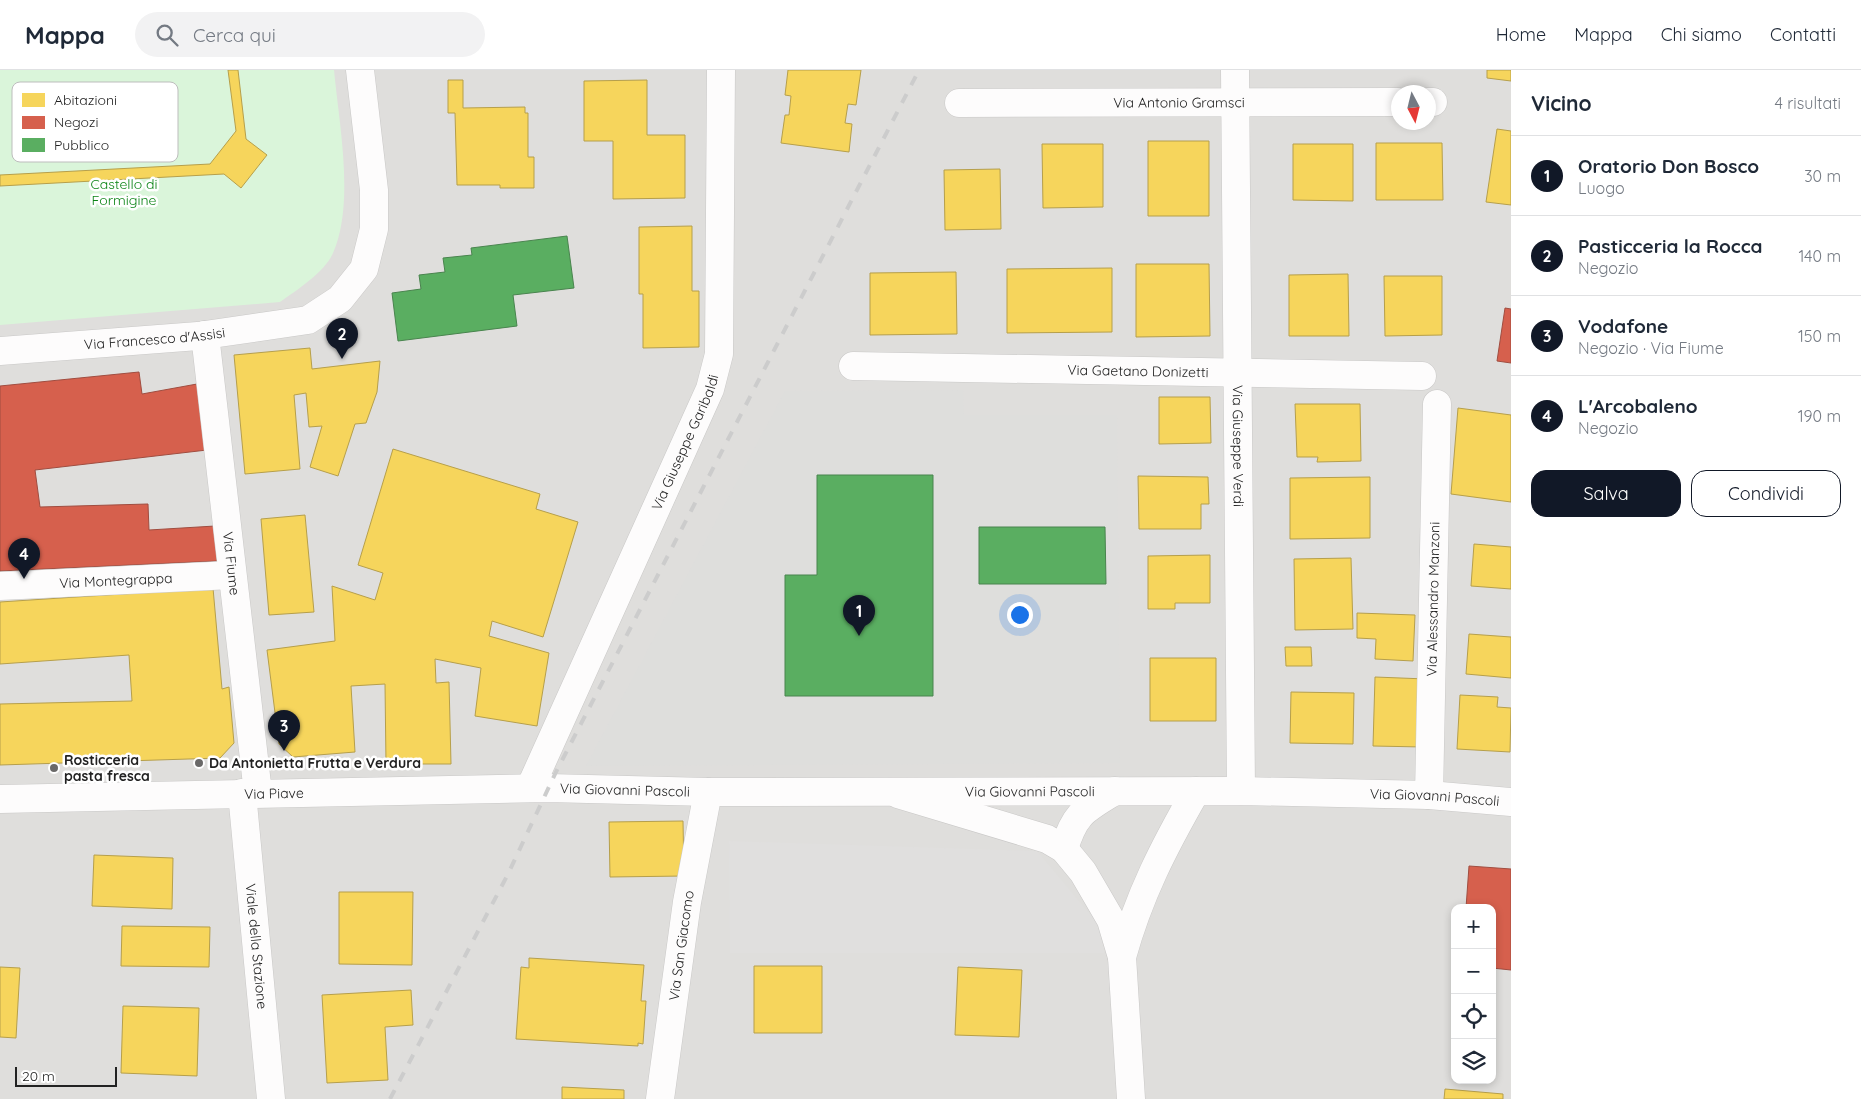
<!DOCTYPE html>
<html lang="it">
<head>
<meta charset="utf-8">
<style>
	:root { --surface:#fff; --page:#f2f2f3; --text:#1f2937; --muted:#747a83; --line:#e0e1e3; --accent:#111827 }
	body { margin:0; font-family:Quicksand,sans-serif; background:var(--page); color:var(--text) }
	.controls { position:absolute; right:15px; bottom:15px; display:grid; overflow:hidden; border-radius:10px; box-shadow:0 2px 8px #0003 }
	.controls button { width:45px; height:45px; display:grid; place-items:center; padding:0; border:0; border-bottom:1px solid var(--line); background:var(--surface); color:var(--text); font:25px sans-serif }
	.compass { position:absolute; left:1391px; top:15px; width:45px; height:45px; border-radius:50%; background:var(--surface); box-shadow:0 2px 8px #0003; rotate:173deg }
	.scale { position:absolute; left:15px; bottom:12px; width:102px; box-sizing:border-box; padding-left:5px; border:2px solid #222; border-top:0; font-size:14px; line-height:18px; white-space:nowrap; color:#222; -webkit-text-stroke:4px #fff; paint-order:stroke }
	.you { position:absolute; left:1019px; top:544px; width:18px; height:18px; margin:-12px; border:4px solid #fff; border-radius:50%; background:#1a73e8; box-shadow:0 0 0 8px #1a73e833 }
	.badge { display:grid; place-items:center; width:32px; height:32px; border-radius:50%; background:var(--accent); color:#fff; font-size:16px; font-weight:700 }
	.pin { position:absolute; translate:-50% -41px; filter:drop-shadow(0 1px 2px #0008) }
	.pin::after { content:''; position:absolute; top:26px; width:18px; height:15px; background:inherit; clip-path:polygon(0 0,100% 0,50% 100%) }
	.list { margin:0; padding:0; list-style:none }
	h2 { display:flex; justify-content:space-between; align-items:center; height:65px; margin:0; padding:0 20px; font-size:21px }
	h2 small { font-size:16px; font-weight:400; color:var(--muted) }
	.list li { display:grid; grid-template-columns:32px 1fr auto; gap:15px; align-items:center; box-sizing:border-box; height:80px; padding:0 20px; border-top:1px solid var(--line) }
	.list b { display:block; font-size:19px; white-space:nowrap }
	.list p { margin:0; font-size:16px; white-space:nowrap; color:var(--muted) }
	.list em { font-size:16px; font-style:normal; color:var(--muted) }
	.actions { display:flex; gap:10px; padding:15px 20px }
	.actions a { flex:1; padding:11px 0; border:1px solid var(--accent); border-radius:15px; text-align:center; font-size:18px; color:var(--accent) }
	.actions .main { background:var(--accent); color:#fff }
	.icon { flex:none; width:28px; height:28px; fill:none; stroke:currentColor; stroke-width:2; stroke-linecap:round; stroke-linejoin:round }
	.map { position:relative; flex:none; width:1511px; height:1029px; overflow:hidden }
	header { display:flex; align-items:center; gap:30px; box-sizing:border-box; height:70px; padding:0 25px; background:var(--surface); border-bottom:1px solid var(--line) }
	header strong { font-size:24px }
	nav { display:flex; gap:28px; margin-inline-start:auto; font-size:18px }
	.search { width:350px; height:45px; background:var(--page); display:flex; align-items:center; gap:12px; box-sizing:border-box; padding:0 18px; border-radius:28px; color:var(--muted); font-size:19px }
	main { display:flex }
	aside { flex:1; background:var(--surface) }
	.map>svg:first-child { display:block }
</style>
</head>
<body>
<header>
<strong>Mappa</strong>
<div class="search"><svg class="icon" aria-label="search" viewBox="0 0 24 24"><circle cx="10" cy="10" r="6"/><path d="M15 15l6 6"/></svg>Cerca qui</div>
<nav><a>Home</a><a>Mappa</a><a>Chi siamo</a><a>Contatti</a></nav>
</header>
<main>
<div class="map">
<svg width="1511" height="1029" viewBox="0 0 1511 1029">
	<rect width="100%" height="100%" fill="#f0eeeb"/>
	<path fill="#dfdedc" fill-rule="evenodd" d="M 0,0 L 1511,0 L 1511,1029 L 0,1029 ZM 1398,22 L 1428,22 L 1428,52 L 1398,52 ZM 1455,838 L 1492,838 L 1492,1010 L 1455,1010 Z"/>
	<path fill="#dededc" d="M 963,320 L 964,345 L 1117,345 L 1120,693 L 586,696 L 785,321 Z"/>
	<path fill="#daf5da" d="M 0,0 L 334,0 C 339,54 355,133 333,183 C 325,202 297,220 280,232 L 0,255 Z"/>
	<path fill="#e0dfde" d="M 729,771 L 1037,781 L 1104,861 L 1104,883 L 730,883 Z"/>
	<path fill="#f6d55c" stroke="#b69f4b" d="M 228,0 L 238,0 L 246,69 L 267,85 L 241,118 L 224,104 L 0,116 L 0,105 L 210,94 L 236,61 Z
		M 788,0 L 861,0 L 856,35 L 848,34 L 845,53 L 852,54 L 849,82 L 781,73 L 785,45 L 789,45 L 791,26 L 785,25 Z
		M 1487,0 L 1511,0 L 1511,11 L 1487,8 Z
		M 448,10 L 463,10 L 463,38 L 525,37 L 525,43 L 528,43 L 528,87 L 534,87 L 534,118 L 500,118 L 500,115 L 457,115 L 455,43 L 448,43 Z
		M 647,10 L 647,65 L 685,65 L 685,128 L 613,129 L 613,71 L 584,71 L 584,11 Z
		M 1497,59 L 1511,61 L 1511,135 L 1486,132 Z
		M 1148,71 L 1209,71 L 1209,146 L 1148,146 Z
		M 1376,73 L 1442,73 L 1443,130 L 1376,130 Z
		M 1042,74 L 1103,74 L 1103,137 L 1043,138 Z
		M 1293,74 L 1353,74 L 1353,131 L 1293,130 Z
		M 1000,99 L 1001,159 L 945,160 L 944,100 Z
		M 692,156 L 692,221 L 699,221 L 699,277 L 643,278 L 643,224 L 639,224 L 639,157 Z
		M 1136,194 L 1209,194 L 1210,266 L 1136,267 Z
		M 1112,198 L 1112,262 L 1007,263 L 1007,199 Z
		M 956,202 L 957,264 L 870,265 L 870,203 Z
		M 1348,204 L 1349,266 L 1289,266 L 1289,205 Z
		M 1384,206 L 1442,206 L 1442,265 L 1385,266 Z
		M 310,278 L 312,299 L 380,291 L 377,322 L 366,353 L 355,354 L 338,406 L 310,397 L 322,356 L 309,357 L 306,323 L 294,325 L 300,399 L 245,404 L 234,285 Z
		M 1159,327 L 1210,327 L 1211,373 L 1159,374 Z
		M 1295,334 L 1360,334 L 1361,391 L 1317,392 L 1318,387 L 1297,387 Z
		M 1458,338 L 1511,345 L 1511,432 L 1451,424 Z
		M 393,379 L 540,424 L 536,439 L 578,452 L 543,567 L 492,551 L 489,566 L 549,583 L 537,656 L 475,646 L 481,598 L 435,589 L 436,613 L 449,612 L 451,694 L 386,694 L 385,614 L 351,616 L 355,682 L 293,687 L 279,674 L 267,580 L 335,571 L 332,516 L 375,530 L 383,503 L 358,495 Z
		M 1138,406 L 1208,407 L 1209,434 L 1201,434 L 1201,459 L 1139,459 Z
		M 1370,407 L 1370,468 L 1290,469 L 1290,408 Z
		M 305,445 L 314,542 L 269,545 L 261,449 Z
		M 1474,474 L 1511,477 L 1511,519 L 1471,516 Z
		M 1210,485 L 1210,533 L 1175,533 L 1175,539 L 1148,539 L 1148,486 Z
		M 1351,488 L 1353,559 L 1295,560 L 1294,489 Z
		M 213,518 L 222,619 L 229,617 L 234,673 L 220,688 L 0,695 L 0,634 L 132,631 L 129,585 L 0,594 L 0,532 Z
		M 1357,543 L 1415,545 L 1413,591 L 1375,589 L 1376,569 L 1357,568 Z
		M 1469,564 L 1511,567 L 1511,608 L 1466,604 Z
		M 1285,577 L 1311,577 L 1312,596 L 1286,596 Z
		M 1150,588 L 1216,588 L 1216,651 L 1150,651 Z
		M 1375,607 L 1426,609 L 1423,677 L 1373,676 Z
		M 1291,622 L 1354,623 L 1353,674 L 1290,673 Z
		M 1460,625 L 1498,627 L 1497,637 L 1511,638 L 1510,682 L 1457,679 Z
		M 683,751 L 684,806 L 610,807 L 609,752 Z
		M 94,785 L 173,788 L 172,839 L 92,836 Z
		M 339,822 L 413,822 L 412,895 L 339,894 Z
		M 122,856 L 210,857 L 209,897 L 121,896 Z
		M 529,888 L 644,895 L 641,931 L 646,931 L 643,974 L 638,973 L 638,976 L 516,969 L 521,897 L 529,898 Z
		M 754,896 L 822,896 L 822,963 L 754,963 Z
		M 0,897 L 20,898 L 16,968 L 0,967 Z
		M 958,897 L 1022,900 L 1019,967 L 955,965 Z
		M 411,920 L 413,955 L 385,957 L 388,1010 L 327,1013 L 322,925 Z
		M 123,936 L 199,938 L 197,1006 L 121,1003 Z
		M 562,1017 L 624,1020 L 624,1029 L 562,1029 Z
		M 1445,1019 L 1503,1024 L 1503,1029 L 1444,1029 Z"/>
	<path fill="#d6604d" stroke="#a04d40" d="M 1505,238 L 1511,239 L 1511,293 L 1497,291 Z
		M 139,302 L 142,324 L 197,314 L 207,380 L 35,400 L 40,437 L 148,434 L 149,460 L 215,456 L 217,491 L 0,501 L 0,316 Z
		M 1469,796 L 1511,799 L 1511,900 L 1492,898 L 1492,838 L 1466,838 Z"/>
	<path fill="#5aae61" stroke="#49844e" d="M 567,166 L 574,218 L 513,225 L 517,256 L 398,271 L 392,223 L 421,219 L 419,205 L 445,202 L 443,188 L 472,185 L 471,178 Z
		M 817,405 L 933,405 L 933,626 L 785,626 L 785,505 L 817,505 Z
		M 979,457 L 1105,457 L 1106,514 L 979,514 Z"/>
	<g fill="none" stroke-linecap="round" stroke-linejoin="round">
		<g stroke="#c9c8c7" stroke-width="29">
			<g id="minor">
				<path id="s1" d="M 1235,0 L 1241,721"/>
				<path d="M 1428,32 L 1433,32"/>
				<path id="s2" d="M 959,33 L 1398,32"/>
				<path id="s3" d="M 205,265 L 258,723"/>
				<path id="s4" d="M 0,281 L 198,266 L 308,250 L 340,229 L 364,199 L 374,159 L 374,120 L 360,0"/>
				<path id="s5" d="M 853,296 L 1422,306"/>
				<path id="s6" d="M 0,516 L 232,505"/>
				<path id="s7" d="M 530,718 L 710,319 L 719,284 L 721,0"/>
				<path id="s8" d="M 242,723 L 271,1029"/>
				<path d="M 898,724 L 1047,769 L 1064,779 L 1083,802 L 1111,850 L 1122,887 L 1131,1029"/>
				<path id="s9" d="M 1429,725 L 1437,334"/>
				<path d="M 1064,779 C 1075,743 1084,740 1115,721"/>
				<path d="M 1122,887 C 1139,825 1164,777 1196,721"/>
				<path id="s10" d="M 660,1029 L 687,832 L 708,722"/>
			</g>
		</g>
		<g stroke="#c9c8c7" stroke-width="29">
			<g id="tertiary">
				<path id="s11" d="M 0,729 L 548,718 L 708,722 L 1241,721 L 1429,725 L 1511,732"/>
			</g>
		</g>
		<use href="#minor" stroke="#fdfcfc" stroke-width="28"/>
		<use href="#tertiary" stroke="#fdfcfc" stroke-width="28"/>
		<path stroke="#ccc" stroke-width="4" stroke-dasharray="10 10" stroke-linecap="butt" d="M 390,1029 L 508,804 L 556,702 L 919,0"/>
	</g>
	<g fill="#6a6968" stroke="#fff" stroke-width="2">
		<circle cx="199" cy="693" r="5"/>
		<circle cx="54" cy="698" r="5"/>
	</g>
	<g text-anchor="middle" stroke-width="5" stroke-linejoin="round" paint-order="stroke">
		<g font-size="14" fill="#222" stroke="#fff">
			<text dy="5" stroke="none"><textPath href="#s2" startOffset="220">Via Antonio Gramsci</textPath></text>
			<text dy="5" stroke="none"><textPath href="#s4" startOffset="155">Via Francesco d'Assisi</textPath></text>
			<text dy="5" stroke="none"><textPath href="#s5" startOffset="285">Via Gaetano Donizetti</textPath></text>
			<text dy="5" stroke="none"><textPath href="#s7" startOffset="379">Via Giuseppe Garibaldi</textPath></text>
			<text dy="5" stroke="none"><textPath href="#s1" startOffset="376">Via Giuseppe Verdi</textPath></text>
			<text dy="5" stroke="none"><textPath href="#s3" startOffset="230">Via Fiume</textPath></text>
			<text dy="5" stroke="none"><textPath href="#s6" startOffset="116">Via Montegrappa</textPath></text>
			<text dy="5" stroke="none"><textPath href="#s9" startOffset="196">Via Alessandro Manzoni</textPath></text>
			<text dy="5" stroke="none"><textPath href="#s11" startOffset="625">Via Giovanni Pascoli</textPath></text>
			<text dy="5" stroke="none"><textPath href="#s11" startOffset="1030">Via Giovanni Pascoli</textPath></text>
			<text dy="5" stroke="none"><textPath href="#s11" startOffset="274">Via Piave</textPath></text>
			<text dy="5" stroke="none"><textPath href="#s11" startOffset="1435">Via Giovanni Pascoli</textPath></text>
			<text dy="5" stroke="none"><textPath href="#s10" startOffset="155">Via San Giacomo</textPath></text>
			<text dy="5" stroke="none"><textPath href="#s8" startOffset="154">Viale della Stazione</textPath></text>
		</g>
		<g font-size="14" fill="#0c8416" stroke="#fff">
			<text x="124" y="119">Castello di<tspan x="124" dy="16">Formigine</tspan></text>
		</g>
		<g font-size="14" font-weight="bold" fill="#222" stroke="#fff" text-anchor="start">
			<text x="64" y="695">Rosticceria<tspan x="64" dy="16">pasta fresca</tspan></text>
			<text x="209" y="698">Da Antonietta Frutta e Verdura</text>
		</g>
	</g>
	<rect x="12" y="12" width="166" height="80" rx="8" fill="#fff" stroke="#bdbdbd" stroke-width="1"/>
	<rect x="22" y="23" width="23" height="14" fill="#f6d55c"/>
	<rect x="22" y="46" width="23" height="13" fill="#d6604d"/>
	<rect x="22" y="68" width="23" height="14" fill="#5aae61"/>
	<g font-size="14" fill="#222">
		<text x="54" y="35">Abitazioni</text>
		<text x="54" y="57">Negozi</text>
		<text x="54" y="80">Pubblico</text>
	</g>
</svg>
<div class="controls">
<button>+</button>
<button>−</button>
<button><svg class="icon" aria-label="locate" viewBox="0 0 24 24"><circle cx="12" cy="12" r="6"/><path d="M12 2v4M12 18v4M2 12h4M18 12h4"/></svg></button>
<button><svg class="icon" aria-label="layers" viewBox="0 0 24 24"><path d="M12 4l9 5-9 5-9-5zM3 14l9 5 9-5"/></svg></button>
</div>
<svg class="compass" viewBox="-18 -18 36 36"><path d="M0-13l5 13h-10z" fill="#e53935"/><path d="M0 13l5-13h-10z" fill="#747a83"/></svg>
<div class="scale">20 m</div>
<div class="you"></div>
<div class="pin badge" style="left:859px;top:566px">1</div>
<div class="pin badge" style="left:342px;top:289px">2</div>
<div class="pin badge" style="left:284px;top:681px">3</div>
<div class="pin badge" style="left:24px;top:509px">4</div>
</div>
<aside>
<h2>Vicino<small>4 risultati</small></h2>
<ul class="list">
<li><span class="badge">1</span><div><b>Oratorio Don Bosco</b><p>Luogo</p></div><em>30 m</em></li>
<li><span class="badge">2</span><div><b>Pasticceria la Rocca</b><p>Negozio</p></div><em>140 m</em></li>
<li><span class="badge">3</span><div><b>Vodafone</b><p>Negozio · Via Fiume</p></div><em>150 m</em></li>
<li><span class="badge">4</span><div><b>L'Arcobaleno</b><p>Negozio</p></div><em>190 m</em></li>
</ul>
<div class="actions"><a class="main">Salva</a><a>Condividi</a></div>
</aside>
</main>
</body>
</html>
